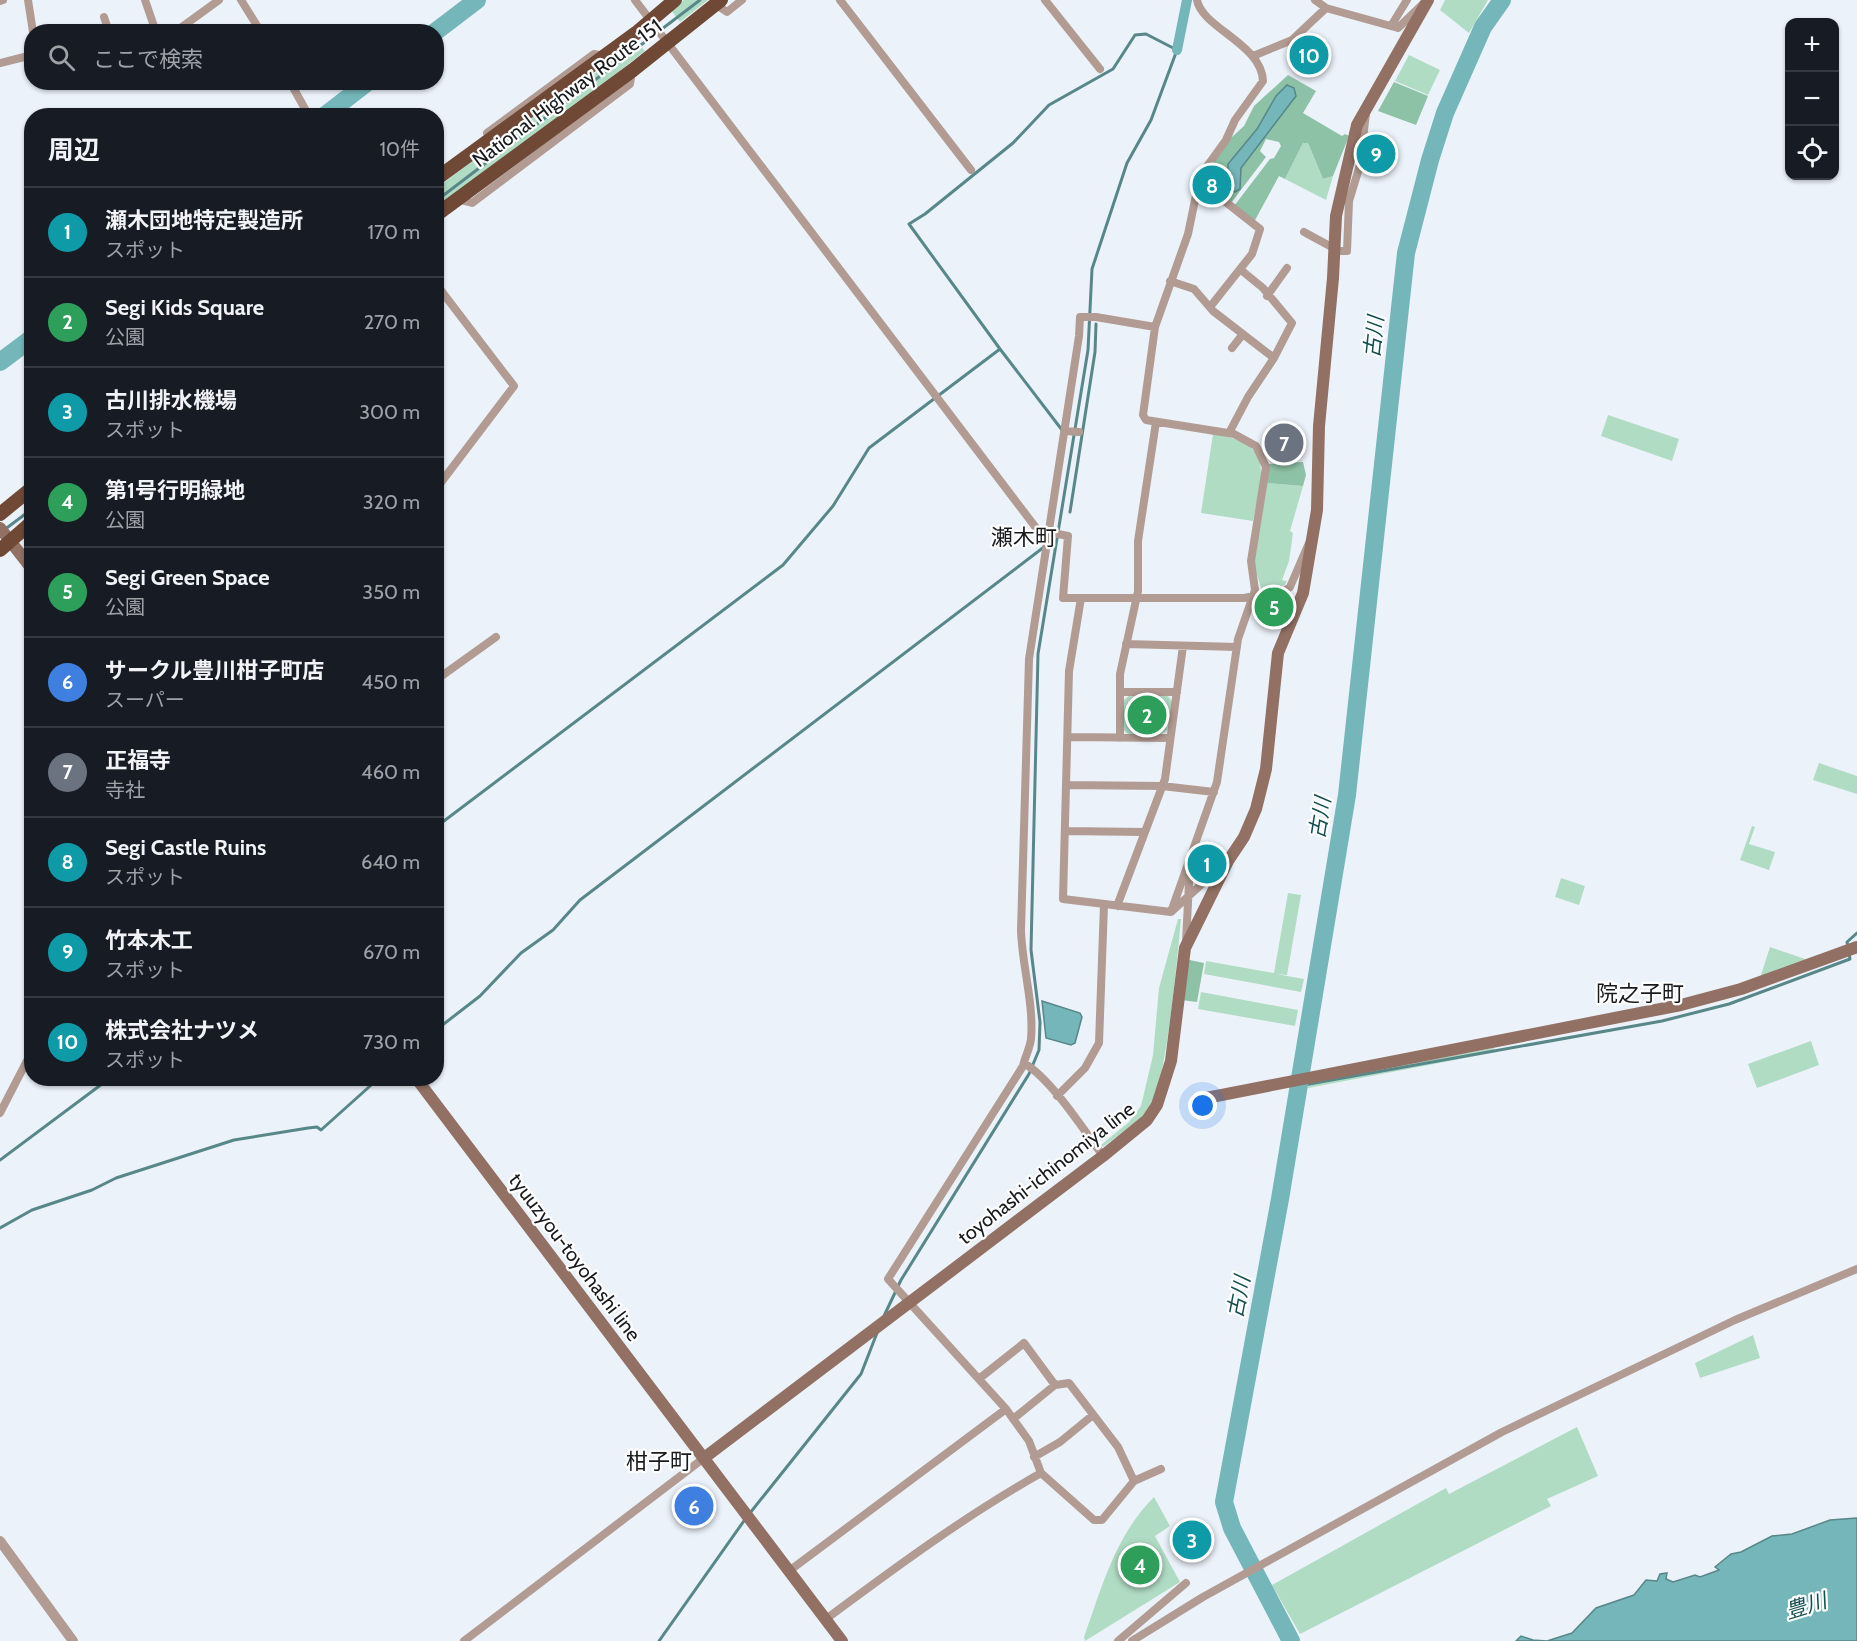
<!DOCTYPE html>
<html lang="ja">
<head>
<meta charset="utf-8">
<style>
	:root { --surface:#171b24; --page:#242831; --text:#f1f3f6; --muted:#9ea1a6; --line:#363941; --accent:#bd98cb }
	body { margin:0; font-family:Cabin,"Noto Sans JP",sans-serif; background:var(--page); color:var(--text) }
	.controls { position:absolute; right:18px; top:18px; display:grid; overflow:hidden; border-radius:12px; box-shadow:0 2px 4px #0004 }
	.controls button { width:54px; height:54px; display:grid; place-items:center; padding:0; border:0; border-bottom:2px solid var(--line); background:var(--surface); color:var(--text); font:30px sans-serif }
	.you { position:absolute; left:1203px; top:1106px; width:21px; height:21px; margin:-15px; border:4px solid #fff; border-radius:50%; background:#1a73e8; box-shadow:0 0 0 9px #1a73e833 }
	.badge { display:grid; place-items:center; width:39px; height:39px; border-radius:50%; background:var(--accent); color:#fff; font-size:20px; font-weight:700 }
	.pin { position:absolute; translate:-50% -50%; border:3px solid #fff; box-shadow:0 2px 6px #0006 }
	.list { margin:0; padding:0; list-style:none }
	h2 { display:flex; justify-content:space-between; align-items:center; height:78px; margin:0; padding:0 24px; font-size:26px }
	h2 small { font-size:20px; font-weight:400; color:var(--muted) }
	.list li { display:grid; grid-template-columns:39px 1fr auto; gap:18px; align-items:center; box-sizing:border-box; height:90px; padding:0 24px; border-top:2px solid var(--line) }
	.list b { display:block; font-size:22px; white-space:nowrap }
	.list p { margin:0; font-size:20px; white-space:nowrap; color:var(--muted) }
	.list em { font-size:20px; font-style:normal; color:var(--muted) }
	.icon { flex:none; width:33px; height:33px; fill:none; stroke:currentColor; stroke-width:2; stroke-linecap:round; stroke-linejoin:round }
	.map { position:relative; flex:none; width:1857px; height:1641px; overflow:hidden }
	.search { position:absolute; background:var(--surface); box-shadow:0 2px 4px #0004; left:24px; top:24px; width:420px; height:66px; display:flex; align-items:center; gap:15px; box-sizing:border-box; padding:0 21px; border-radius:24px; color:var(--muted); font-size:22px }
	.panel { position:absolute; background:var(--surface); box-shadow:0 2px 4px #0004; left:24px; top:108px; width:420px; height:978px; border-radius:24px }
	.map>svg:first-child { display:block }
</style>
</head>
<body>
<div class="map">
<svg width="1857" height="1641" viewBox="0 0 1857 1641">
	<rect width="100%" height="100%" fill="#ecf2fa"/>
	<path fill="#b1dcc4" d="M 684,0 L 708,0 L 680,22 L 671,10 Z
		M 1445,0 L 1488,0 L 1469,33 L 1440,10 Z
		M 636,41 L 645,51 L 500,164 L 437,207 L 437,188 L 554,99 L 590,77 Z
		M 1409,55 L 1440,70 L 1428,95 L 1395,81 Z
		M 1303,143 L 1308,143 L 1323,179 L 1333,176 L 1326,200 L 1285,179 Z
		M 1608,415 L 1679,439 L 1672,461 L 1601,436 Z
		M 1213,434 C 1276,444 1262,472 1253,521 L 1201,513 Z
		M 1267,483 L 1303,486 L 1290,531 L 1293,533 L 1289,561 L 1282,580 L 1287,581 L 1285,585 L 1262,591 L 1254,565 Z
		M 1286,594 L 1279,612 L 1257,602 L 1259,601 Z
		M 1130,695 L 1167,695 L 1172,701 L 1168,730 L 1161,734 L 1128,734 L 1123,729 L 1124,700 Z
		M 1819,763 L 1857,776 L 1857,794 L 1813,780 Z
		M 1752,826 L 1755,827 L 1749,844 L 1775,852 L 1769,870 L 1740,860 Z
		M 1561,878 L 1585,886 L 1579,905 L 1555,897 Z
		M 1288,893 L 1301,895 L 1287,975 L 1276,974 L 1304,979 L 1301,992 L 1204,974 L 1206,961 L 1274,973 Z
		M 1178,919 L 1181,919 C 1178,951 1166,1090 1149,1109 C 1136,1123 1118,1135 1103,1147 L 1101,1145 L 1129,1122 L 1141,1106 L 1153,1055 L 1159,988 Z
		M 1770,947 L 1811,961 L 1760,978 Z
		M 1201,992 L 1298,1010 L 1295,1026 L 1198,1009 Z
		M 1811,1041 L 1819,1065 L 1757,1088 L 1748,1064 Z
		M 1493,1048 L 1497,1052 L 1308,1088 L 1308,1083 Z
		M 1753,1335 L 1760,1358 L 1700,1378 L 1695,1363 Z
		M 1577,1427 L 1598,1476 L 1547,1499 L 1551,1506 L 1300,1634 L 1272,1585 L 1446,1488 L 1449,1494 Z
		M 1154,1497 L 1170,1526 L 1155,1536 L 1180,1582 L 1085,1641 L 1084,1637 C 1102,1587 1115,1536 1154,1497 Z"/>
	<path fill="#8ec2a6" d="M 1288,75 L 1316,91 L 1303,113 L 1342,136 L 1345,134 L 1349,136 L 1333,176 L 1323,179 L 1308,143 L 1303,143 L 1285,179 L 1279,176 L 1254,222 L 1234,206 L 1270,159 L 1274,158 L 1281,146 L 1279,142 L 1266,139 L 1260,151 L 1266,157 L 1231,203 L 1204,181 L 1204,177 L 1222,146 L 1244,126 L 1254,106 Z
		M 1394,82 L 1428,96 L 1416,125 L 1378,111 Z
		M 1303,462 L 1306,475 L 1303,486 L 1267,483 L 1269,464 Z
		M 1185,959 L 1204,963 L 1197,1002 L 1181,1000 Z"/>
	<path fill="#74b6b9" stroke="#58878a" stroke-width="1.5" d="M 1287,85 L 1294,88 L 1296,96 L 1241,168 L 1240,189 L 1235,192 L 1228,185 L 1228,164 L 1257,129 L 1276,96 Z
		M 1042,1001 L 1080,1013 L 1082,1017 L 1075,1043 L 1071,1045 L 1046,1038 Z
		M 1857,1518 L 1857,1641 L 1516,1641 L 1521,1636 L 1533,1640 L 1547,1641 L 1572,1633 L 1596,1608 L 1634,1595 L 1646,1580 L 1657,1581 L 1660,1574 L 1667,1573 L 1666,1579 L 1673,1582 L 1695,1575 L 1700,1577 L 1719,1570 L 1715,1567 L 1731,1554 L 1741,1552 L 1772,1536 L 1792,1534 L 1830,1520 Z"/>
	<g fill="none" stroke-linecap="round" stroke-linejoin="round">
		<path stroke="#58878a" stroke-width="3" d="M 436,201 L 700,0
			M 1000,349 L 1062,430
			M 1070,512 L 1095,352 L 1096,324
			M 4,530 L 32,509
			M 436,827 L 783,565 L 833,506 L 869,448 L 1000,349 L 909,224 L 925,214 L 1013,143 L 1049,105 L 1113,69 L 1135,35 L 1146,34 L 1177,50 L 1151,120 L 1127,163 L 1092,269 L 1088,350 L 1038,654 L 1031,950 L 1040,1022 L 1039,1050 L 1029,1074 L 901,1280 L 884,1316
			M 1848,947 L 1847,942 L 1857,933
			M 436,1030 L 480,996 L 521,953 L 553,930 L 580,900 L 1044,547
			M 1298,1086 L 1662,1021 L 1729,1004 L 1850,959 L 1849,954
			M 0,1160 L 110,1078
			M 0,1228 L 32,1210 L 92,1190 L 116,1178 L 234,1140 L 308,1128 L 317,1127 L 321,1130 L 379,1078
			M 750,1513 L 861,1374 L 877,1333
			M 659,1641 L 746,1518"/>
		<path stroke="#74b6b9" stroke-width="10" d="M 1177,50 L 1187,0"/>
		<path stroke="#74b6b9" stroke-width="18" d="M 435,32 L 477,0
			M 324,116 L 368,82
			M 0,362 L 32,338
			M 1291,1641 L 1232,1528 L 1224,1502 L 1280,1199 L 1347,795 L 1406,253 L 1430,160 L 1445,113 L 1483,27 L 1502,0"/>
		<path stroke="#b29b92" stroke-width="8" d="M 28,0 L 33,32
			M 145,0 L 156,32
			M 241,0 L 261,32
			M 635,0 L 1046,541
			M 840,0 L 971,170
			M 1045,0 L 1100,69
			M 1315,0 L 1326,8
			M 0,1 L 3,0
			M 715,4 L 727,12 L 742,0
			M 104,17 L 109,32
			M 1391,26 L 1407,0
			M 175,32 L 219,0
			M 1253,56 L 1292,40 L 1326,8 L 1398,28 L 1424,3
			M 0,63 L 32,55
			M 290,82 L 309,116
			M 487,133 L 594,54 L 604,56
			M 1199,181 L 1260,229 L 1252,254 L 1210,307
			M 457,199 L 472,203 L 630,84 L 632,71
			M 1304,232 L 1339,251 L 1347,251 L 1349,201 L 1360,165 L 1366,113
			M 1241,270 L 1263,288 L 1292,323 L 1274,358
			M 1170,281 L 1194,289 L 1213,311 L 1274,358 L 1248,397 L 1229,433
			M 436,284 L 514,386 L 436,489
			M 1267,296 L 1287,268
			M 1155,327 L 1096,317 L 1080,317 L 1079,336 L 1029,659 L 1021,930 C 1022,966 1034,1003 1031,1039 C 1030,1048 1025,1057 1023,1066 L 888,1279 L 1006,1409 L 1029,1441 L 1041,1473 L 1094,1520 L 1102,1520 L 1134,1481 L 1161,1469
			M 1232,348 L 1243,334
			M 1065,431 L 1079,432
			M 1048,532 L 1068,536 L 1063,598 L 1244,598 L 1286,590 L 1290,587 L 1309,543
			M 1081,598 L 1069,671 L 1063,899 L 1171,912 L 1225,863
			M 1126,644 L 1237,647
			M 436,680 L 496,637
			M 1120,692 L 1177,692
			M 1068,737 L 1170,738
			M 1120,738 L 1120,674 L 1138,591 L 1138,541 L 1156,422
			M 1066,785 L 1162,786 L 1214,792
			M 1065,831 L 1144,832
			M 1117,906 L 1165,779 L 1183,646
			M 1171,912 L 1217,782 L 1238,639 L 1255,590 L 1251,561 L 1266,467 L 1256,446 L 1234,434 L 1146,420 L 1143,415 L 1155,327 L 1188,234 L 1200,176 L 1226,140 L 1235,120 L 1263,81 C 1262,44 1202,28 1197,0
			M 1186,941 L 1190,864
			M 1024,1063 C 1052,1080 1083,1129 1103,1156
			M 1057,1096 L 1085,1068 L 1099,1043 L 1104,905
			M 0,1113 L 32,1051
			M 980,1378 L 1024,1343 L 1055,1385
			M 1013,1419 L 1055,1385 L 1069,1383 L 1118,1447 L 1134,1481
			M 1034,1457 L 1060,1442 L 1093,1415
			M 789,1571 L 1006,1409
			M 826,1619 C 896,1567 965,1516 1041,1473
			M 464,1641 L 704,1458
			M 1118,1641 L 1186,1583
			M 1132,1641 L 1203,1597 L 1502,1432 L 1735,1320 L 1857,1269"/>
		<path stroke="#b29b92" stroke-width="10" d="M 0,1541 L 73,1641"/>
		<path stroke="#927164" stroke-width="12" d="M 0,528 L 32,569
			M 416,1078 L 842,1641
			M 1196,1100 L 1681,1005 L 1741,989 L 1857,947
			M 704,1458 L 1103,1156 L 1147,1120 L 1157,1105 L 1171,1061 L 1185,948 L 1228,861 L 1244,837 L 1256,809 L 1266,769 L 1278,653 L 1303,593 L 1317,510 L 1319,426 L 1333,278 L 1336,216 L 1357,125 L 1428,0"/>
		<path stroke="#704836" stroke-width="14" d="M 436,179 L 636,33 L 675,0
			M 436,215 L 633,70 L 721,0
			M 0,514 L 32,488
			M 0,550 L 32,522"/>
	</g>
	<g text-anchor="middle" stroke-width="4.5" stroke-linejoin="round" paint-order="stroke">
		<g font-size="20" fill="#181a1c" stroke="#fff">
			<text transform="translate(567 93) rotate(-37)" y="7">National Highway Route 151</text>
			<text transform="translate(1046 1173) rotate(-38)" y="7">toyohashi-ichinomiya line</text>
			<text transform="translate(575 1257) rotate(53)" y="7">tyuuzyou-toyohashi line</text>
		</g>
		<g font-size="21" font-style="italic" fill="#134f51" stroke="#fff">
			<text transform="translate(1374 337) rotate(-84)" y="7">古川</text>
			<text transform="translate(1320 818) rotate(-81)" y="7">古川</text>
			<text transform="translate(1239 1297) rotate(-79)" y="7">古川</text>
			<text transform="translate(1806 1606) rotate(-17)" y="7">豊川</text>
		</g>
		<g font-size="22" fill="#181a1c" stroke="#fff">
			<text x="1024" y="545">瀬木町</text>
			<text x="1640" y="1001">院之子町</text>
			<text x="659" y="1469">柑子町</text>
		</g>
	</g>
</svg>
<div class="controls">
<button>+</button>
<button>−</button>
<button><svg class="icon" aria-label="locate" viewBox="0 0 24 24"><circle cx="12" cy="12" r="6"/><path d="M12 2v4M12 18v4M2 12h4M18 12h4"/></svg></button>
</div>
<div class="you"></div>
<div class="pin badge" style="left:1207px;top:864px;background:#0f9aa8">1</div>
<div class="pin badge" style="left:1147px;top:715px;background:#2e9e5b">2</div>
<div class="pin badge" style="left:1192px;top:1540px;background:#0f9aa8">3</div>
<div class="pin badge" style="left:1140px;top:1565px;background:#2e9e5b">4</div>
<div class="pin badge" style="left:1274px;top:607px;background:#2e9e5b">5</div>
<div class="pin badge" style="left:694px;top:1506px;background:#3f7fe0">6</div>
<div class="pin badge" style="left:1284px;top:443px;background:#6b7280">7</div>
<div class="pin badge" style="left:1212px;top:185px;background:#0f9aa8">8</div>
<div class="pin badge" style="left:1376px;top:154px;background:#0f9aa8">9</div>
<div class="pin badge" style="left:1309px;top:55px;background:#0f9aa8">10</div>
<div class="search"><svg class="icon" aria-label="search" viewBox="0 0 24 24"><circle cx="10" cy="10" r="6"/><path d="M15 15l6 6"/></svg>ここで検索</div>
<section class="panel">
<h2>周辺<small>10件</small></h2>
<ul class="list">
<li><span class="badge" style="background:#0f9aa8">1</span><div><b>瀬木団地特定製造所</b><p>スポット</p></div><em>170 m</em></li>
<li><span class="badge" style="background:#2e9e5b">2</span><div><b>Segi Kids Square</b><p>公園</p></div><em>270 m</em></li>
<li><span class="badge" style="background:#0f9aa8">3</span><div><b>古川排水機場</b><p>スポット</p></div><em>300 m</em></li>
<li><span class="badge" style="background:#2e9e5b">4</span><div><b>第1号行明緑地</b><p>公園</p></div><em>320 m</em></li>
<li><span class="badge" style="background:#2e9e5b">5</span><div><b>Segi Green Space</b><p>公園</p></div><em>350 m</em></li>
<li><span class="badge" style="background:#3f7fe0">6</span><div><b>サークル豊川柑子町店</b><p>スーパー</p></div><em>450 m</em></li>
<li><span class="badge" style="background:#6b7280">7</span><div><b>正福寺</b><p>寺社</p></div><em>460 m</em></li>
<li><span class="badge" style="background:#0f9aa8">8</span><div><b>Segi Castle Ruins</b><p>スポット</p></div><em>640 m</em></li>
<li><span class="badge" style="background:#0f9aa8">9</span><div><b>竹本木工</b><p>スポット</p></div><em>670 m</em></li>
<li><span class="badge" style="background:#0f9aa8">10</span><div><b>株式会社ナツメ</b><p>スポット</p></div><em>730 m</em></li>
</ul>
</section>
</div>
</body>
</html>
